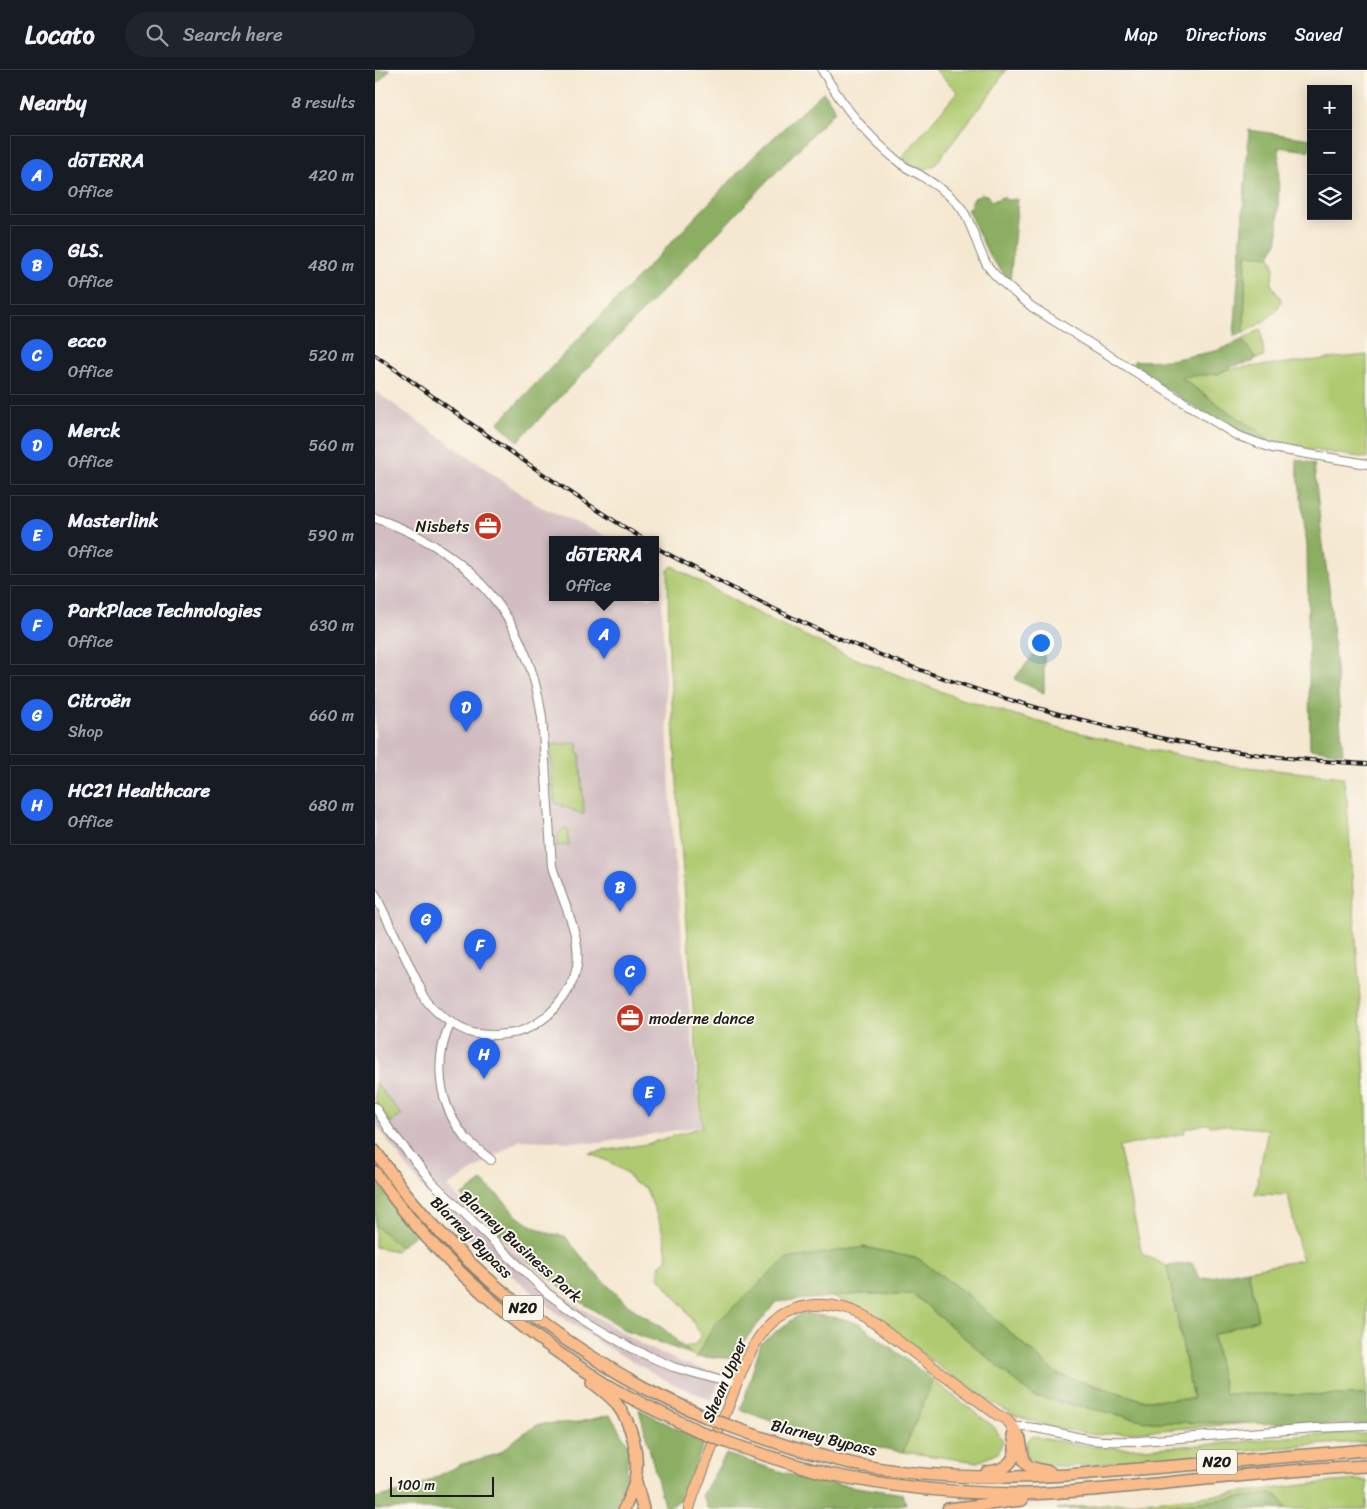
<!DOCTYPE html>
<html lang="en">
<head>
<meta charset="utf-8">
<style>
	:root { --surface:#171b24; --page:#20242c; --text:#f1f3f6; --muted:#9ea1a6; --line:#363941; --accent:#2563eb }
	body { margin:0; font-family:Sriracha,sans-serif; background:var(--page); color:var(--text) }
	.controls { position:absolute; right:15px; top:15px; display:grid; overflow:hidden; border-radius:0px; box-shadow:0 2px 12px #0003 }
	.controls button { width:45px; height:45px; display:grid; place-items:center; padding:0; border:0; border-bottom:1px solid var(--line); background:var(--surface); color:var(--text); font:25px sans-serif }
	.scale { position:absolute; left:15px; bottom:12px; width:104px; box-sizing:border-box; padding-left:5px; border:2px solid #1c1c1c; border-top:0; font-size:14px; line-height:18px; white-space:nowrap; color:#1c1c1c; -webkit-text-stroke:4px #fbf7ec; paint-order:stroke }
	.you { position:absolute; left:665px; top:572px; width:18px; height:18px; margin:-12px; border:4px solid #fff; border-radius:50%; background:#1a73e8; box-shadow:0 0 0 8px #1a73e833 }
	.badge { display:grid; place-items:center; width:32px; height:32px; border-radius:50%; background:var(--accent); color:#fff; font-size:16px; font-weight:700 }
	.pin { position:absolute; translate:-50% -41px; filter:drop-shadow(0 1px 2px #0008) }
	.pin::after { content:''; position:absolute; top:26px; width:18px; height:15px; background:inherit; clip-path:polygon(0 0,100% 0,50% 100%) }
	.popup { position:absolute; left:174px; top:466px; width:110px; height:65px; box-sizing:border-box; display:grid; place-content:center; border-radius:0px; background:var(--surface); filter:drop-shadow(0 1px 4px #0005); font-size:16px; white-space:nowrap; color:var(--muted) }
	.popup b { font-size:19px; color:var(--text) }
	.popup::after { content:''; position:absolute; left:50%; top:100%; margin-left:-10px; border:10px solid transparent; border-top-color:var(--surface) }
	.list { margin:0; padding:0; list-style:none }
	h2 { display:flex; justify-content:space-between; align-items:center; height:65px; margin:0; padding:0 20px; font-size:21px }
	h2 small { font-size:16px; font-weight:400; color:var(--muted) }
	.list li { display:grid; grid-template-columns:32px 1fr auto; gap:15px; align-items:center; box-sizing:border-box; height:80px; margin:0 10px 10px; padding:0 10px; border:1px solid var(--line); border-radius:0px }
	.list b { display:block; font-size:19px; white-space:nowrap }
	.list p { margin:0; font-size:16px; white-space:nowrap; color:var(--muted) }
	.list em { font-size:16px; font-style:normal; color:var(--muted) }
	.icon { flex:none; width:28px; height:28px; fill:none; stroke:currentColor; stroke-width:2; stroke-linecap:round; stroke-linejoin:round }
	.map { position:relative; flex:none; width:992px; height:1439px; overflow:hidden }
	header { display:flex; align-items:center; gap:30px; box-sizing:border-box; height:70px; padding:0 25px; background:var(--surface); border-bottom:1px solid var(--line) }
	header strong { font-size:24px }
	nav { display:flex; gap:28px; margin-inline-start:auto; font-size:18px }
	.search { width:350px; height:45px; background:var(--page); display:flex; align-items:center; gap:12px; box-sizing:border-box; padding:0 18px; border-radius:28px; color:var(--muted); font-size:19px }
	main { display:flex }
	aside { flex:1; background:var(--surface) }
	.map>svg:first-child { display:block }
</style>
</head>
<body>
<header>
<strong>Locato</strong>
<div class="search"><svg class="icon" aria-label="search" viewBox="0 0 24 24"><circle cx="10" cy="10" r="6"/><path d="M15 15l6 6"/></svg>Search here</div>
<nav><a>Map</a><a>Directions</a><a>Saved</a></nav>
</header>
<main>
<aside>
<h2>Nearby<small>8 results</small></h2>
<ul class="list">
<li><span class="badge">A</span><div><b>dōTERRA</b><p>Office</p></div><em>420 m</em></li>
<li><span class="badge">B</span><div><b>GLS.</b><p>Office</p></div><em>480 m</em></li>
<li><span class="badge">C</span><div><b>ecco</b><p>Office</p></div><em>520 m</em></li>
<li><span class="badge">D</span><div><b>Merck</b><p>Office</p></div><em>560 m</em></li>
<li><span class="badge">E</span><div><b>Masterlink</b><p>Office</p></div><em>590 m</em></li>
<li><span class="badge">F</span><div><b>ParkPlace Technologies</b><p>Office</p></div><em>630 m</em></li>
<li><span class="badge">G</span><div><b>Citroën</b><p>Shop</p></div><em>660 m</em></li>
<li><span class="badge">H</span><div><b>HC21 Healthcare</b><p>Office</p></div><em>680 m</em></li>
</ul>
</aside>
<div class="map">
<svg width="992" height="1439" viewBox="0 0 992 1439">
	<rect width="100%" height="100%" fill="#fbf7ec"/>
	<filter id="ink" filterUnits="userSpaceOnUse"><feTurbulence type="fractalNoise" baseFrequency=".02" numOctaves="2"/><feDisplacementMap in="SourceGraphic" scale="10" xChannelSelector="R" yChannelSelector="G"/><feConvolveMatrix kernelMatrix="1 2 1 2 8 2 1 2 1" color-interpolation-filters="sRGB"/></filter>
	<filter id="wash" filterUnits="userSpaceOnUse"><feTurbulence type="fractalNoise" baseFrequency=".0096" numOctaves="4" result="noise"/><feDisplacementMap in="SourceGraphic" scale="20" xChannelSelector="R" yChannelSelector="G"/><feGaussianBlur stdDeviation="1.12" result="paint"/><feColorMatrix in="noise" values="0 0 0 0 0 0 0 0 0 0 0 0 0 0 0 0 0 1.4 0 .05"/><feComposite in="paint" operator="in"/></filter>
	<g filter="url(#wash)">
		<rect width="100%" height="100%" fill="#f5e8d1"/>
		<path fill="#d2bec2" d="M 0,321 L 162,435 L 239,470 L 178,470 L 178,528 L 280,528 L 280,489 L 285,491 L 297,766 L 326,1056 L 225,1073 L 145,1070 L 72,1117 L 134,1178 L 199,1234 L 271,1277 L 308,1293 L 346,1304 L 337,1330 L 298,1314 L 260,1293 L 223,1272 L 187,1247 L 85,1162 L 55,1128 L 0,1053 Z"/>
		<path fill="#afca70" stroke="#667346" d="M 560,0 L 631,0 L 615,24 L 559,96 L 548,100 L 541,97 L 526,88 L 583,22 Z
			M 871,184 L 895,186 C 901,195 899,204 896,214 L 906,229 C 904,245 882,255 869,263 Z
			M 886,259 L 889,287 L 881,288 L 867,270 Z
			M 992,285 L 992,388 L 931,379 L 892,369 L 882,360 L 855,343 L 804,306 L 843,304 L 853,299 Z
			M 297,496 L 374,539 L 473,586 L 586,629 L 678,656 L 761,677 L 852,695 L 968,707 L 972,731 L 992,1037 L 992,1325 L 850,1324 L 838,1265 L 883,1249 L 873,1200 L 927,1190 L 913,1125 L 880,1124 L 893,1059 L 844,1055 L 835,1056 L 834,1053 L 809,1059 L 810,1063 L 744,1077 L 767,1184 L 792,1196 L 818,1329 L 768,1330 L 682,1304 L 595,1227 L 544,1189 L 489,1177 L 340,1254 L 321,1287 L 316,1284 L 309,1277 L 320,1275 L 326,1265 L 310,1239 L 283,1206 L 285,1195 L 292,1189 C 291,1164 280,1140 270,1117 L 259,1113 L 253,1104 L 235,1092 L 214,1083 L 272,1074 L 327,1057 L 306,774 L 294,587 L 293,500 Z
			M 203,673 L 203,684 L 205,684 L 209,744 L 207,744 L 181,733 L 179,731 L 175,675 Z
			M 192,758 L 194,775 L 182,776 C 182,767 182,760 192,758 Z
			M 0,1013 L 27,1045 L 15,1053 L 0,1030 Z
			M 0,1155 L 25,1177 L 21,1181 L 0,1177 Z
			M 487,1224 L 538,1224 L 658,1326 L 776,1352 L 875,1353 L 720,1365 L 677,1357 L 641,1346 L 611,1329 L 566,1298 L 509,1254 L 472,1232 L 456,1227 Z
			M 558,1310 L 619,1357 L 628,1371 L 623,1383 L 603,1392 L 528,1382 Z
			M 947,1364 L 992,1364 L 992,1372 C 910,1375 828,1387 745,1392 C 716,1394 683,1401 655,1391 L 650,1382 L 651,1372 L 658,1366 C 690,1373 723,1379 756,1378 C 820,1378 884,1369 947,1364 Z
			M 982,1410 L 992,1411 L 992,1439 L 681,1439 L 826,1427 L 937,1414 Z"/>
		<path fill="#8bae62" stroke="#54653f" d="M 0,0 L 15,0 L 0,16 Z
			M 448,22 L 461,40 L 143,371 L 123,353 L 381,84 Z
			M 874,60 L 936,69 L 934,81 L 904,77 L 903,170 L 895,186 L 871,184 L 869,263 L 859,266 Z
			M 606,124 L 612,125 L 616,131 C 621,131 623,128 628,127 L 632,130 L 643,129 L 635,211 L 615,187 L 592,139 L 596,137 C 596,129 599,128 606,124 Z
			M 867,270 L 881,288 L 878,292 L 857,296 L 843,304 L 805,307 L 855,343 L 882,360 L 892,369 L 891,373 C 843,356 800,324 757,296 L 759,291 L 795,290 L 841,281 Z
			M 921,389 L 939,394 L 946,460 L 954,517 L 968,683 L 935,679 L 932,475 Z
			M 669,572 L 669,623 L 639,609 Z
			M 0,1110 L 42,1163 L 25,1177 L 0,1155 Z
			M 107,1111 L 129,1131 L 143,1147 L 159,1157 L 176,1164 L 190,1166 L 220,1203 L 254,1236 L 289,1259 L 316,1284 L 251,1261 L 194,1224 L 146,1185 L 86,1126 Z
			M 489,1177 L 544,1189 L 595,1227 L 682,1304 L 767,1330 L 818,1329 L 792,1196 L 817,1193 L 826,1209 L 873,1200 L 883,1249 L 838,1265 L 850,1324 L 992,1325 L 992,1355 L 776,1352 L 658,1326 L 538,1224 L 487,1224 L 401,1232 L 355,1288 L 321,1287 L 340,1254 L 411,1189 Z
			M 426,1243 L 464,1248 L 484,1253 L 558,1310 L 528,1382 L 437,1366 L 366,1340 L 386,1273 Z
			M 264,1339 L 329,1373 L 308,1427 L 293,1439 L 290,1439 Z
			M 235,1345 L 254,1376 L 251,1409 L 238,1439 L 0,1439 L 0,1428 L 37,1419 L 87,1394 L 123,1384 L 146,1365 L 164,1354 L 205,1352 Z
			M 351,1384 L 429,1409 L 528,1424 L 531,1434 L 496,1439 L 333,1439 L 327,1426 Z
			M 894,1424 L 903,1425 L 912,1439 L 766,1439 Z"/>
	</g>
	<g filter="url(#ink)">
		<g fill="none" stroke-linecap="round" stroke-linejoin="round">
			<g stroke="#888276" stroke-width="10">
				<path id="minor" d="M 447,0 C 467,35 494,68 525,93 C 531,98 539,102 545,105 C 559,114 577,125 587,139 C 598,156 602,178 612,195 C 621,209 644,226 657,237 L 861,365 L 897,378 L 992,394
					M 0,448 C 96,481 152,547 167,647 L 177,796 C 185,827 207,864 202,896 C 197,925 171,954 143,962 C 136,964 128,964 120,965 C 111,965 102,965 94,962 C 77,955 62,944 51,930 L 0,824
					M 76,952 C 58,990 63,1034 90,1067 C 97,1075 107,1083 116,1090
					M 0,1037 L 14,1059 L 58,1113 L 172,1223 L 213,1253 L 256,1278 L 298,1297 L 362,1315
					M 636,1358 C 659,1353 694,1367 717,1370 C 733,1372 749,1371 765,1371 L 941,1358 L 992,1356"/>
			</g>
			<g stroke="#888276" stroke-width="12">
				<path id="major" d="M 314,1439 C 317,1427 322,1415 327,1403 C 334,1384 342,1365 349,1346 C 360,1321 368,1292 383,1269 C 408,1230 453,1227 491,1247 L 621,1344 L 632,1350 L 643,1363"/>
			</g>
			<g stroke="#888276" stroke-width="14">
				<path id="highway" d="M 0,1081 C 10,1094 19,1108 29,1121 C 94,1202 177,1267 268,1317 C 289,1328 311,1338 333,1348
					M 0,1102 C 59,1188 142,1259 231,1314 C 263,1333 297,1348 330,1364
					M 218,1313 C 226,1319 235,1326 241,1333 C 257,1354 265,1384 260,1410 C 258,1420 253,1430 249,1439
					M 360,1358 C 400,1373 442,1386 484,1395 C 551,1408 624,1409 692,1405 L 992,1380
					M 645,1369 C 650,1397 646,1396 675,1402
					M 357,1374 C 389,1385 421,1396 454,1404 C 516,1417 579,1423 642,1424 C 685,1424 728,1419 770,1415 C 844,1408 918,1399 992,1396
					M 612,1402 C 634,1400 645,1388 638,1365
					M 261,1412 L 268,1439
					M 573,1439 L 647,1430"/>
			</g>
			<use href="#minor" stroke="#fff" stroke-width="8"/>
			<use href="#major" stroke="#f9bc8a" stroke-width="10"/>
			<use href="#highway" stroke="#f9bc8a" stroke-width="11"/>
			<g stroke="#1c1c1c" stroke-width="4">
				<path id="rail" d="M 0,285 C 89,349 177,413 270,470
					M 280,477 C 343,511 407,545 473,572 C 590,620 710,656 834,677 C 886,687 939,691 992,694"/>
			</g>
			<use href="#rail" stroke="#fbf7ec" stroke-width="2" stroke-dasharray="5.5" stroke-linecap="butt"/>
			<g stroke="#888276" stroke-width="14" stroke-linecap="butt">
				<path id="highway-bridge" d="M 333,1348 L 360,1358
					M 330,1364 L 357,1374"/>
			</g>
			<use href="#highway-bridge" stroke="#f9bc8a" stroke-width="11"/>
		</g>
	</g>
	<defs>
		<g id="office-disc" transform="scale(1.4375)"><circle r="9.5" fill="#c8321e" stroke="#fbf7ec"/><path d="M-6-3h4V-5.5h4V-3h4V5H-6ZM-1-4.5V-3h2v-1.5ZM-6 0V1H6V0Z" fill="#fff"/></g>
	</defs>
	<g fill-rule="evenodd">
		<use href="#office-disc" x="113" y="456"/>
		<use href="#office-disc" x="255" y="948"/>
	</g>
	<g text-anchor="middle" stroke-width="4" stroke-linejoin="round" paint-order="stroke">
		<g fill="#fbf7ec" stroke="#5f5e5a" stroke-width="1">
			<rect x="128" y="1225.5" width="40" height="25" rx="4"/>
			<rect x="822" y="1379.5" width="40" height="25" rx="4"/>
		</g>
		<g font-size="15" font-weight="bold" fill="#1c1c1c">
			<text x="148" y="1243">N20</text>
			<text x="842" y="1397">N20</text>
		</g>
		<g font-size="16" fill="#1c1c1c" stroke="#fbf7ec" text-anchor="end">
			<text x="94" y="462">Nisbets</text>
			<text x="274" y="954" text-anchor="start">moderne dance</text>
		</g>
		<g font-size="16" fill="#1c1c1c" stroke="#fbf7ec">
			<text transform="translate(97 1167) rotate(45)" y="6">Blarney Bypass</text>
			<text transform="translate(146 1176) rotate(42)" y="6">Blarney Business Park</text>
			<text transform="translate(349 1310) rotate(-67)" y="6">Shean Upper</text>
			<text transform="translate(449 1367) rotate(14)" y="6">Blarney Bypass</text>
		</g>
	</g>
</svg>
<div class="controls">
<button>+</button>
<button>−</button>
<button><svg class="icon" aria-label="layers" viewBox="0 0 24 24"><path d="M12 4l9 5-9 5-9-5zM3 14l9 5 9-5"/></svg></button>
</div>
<div class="scale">100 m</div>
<div class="you"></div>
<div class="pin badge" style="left:229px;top:589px">A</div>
<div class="popup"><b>dōTERRA</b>Office</div>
<div class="pin badge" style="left:245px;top:842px">B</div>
<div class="pin badge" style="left:255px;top:926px">C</div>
<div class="pin badge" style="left:91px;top:662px">D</div>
<div class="pin badge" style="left:274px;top:1047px">E</div>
<div class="pin badge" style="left:105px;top:900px">F</div>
<div class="pin badge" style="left:51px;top:874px">G</div>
<div class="pin badge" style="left:109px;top:1009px">H</div>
</div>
</main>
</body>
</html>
